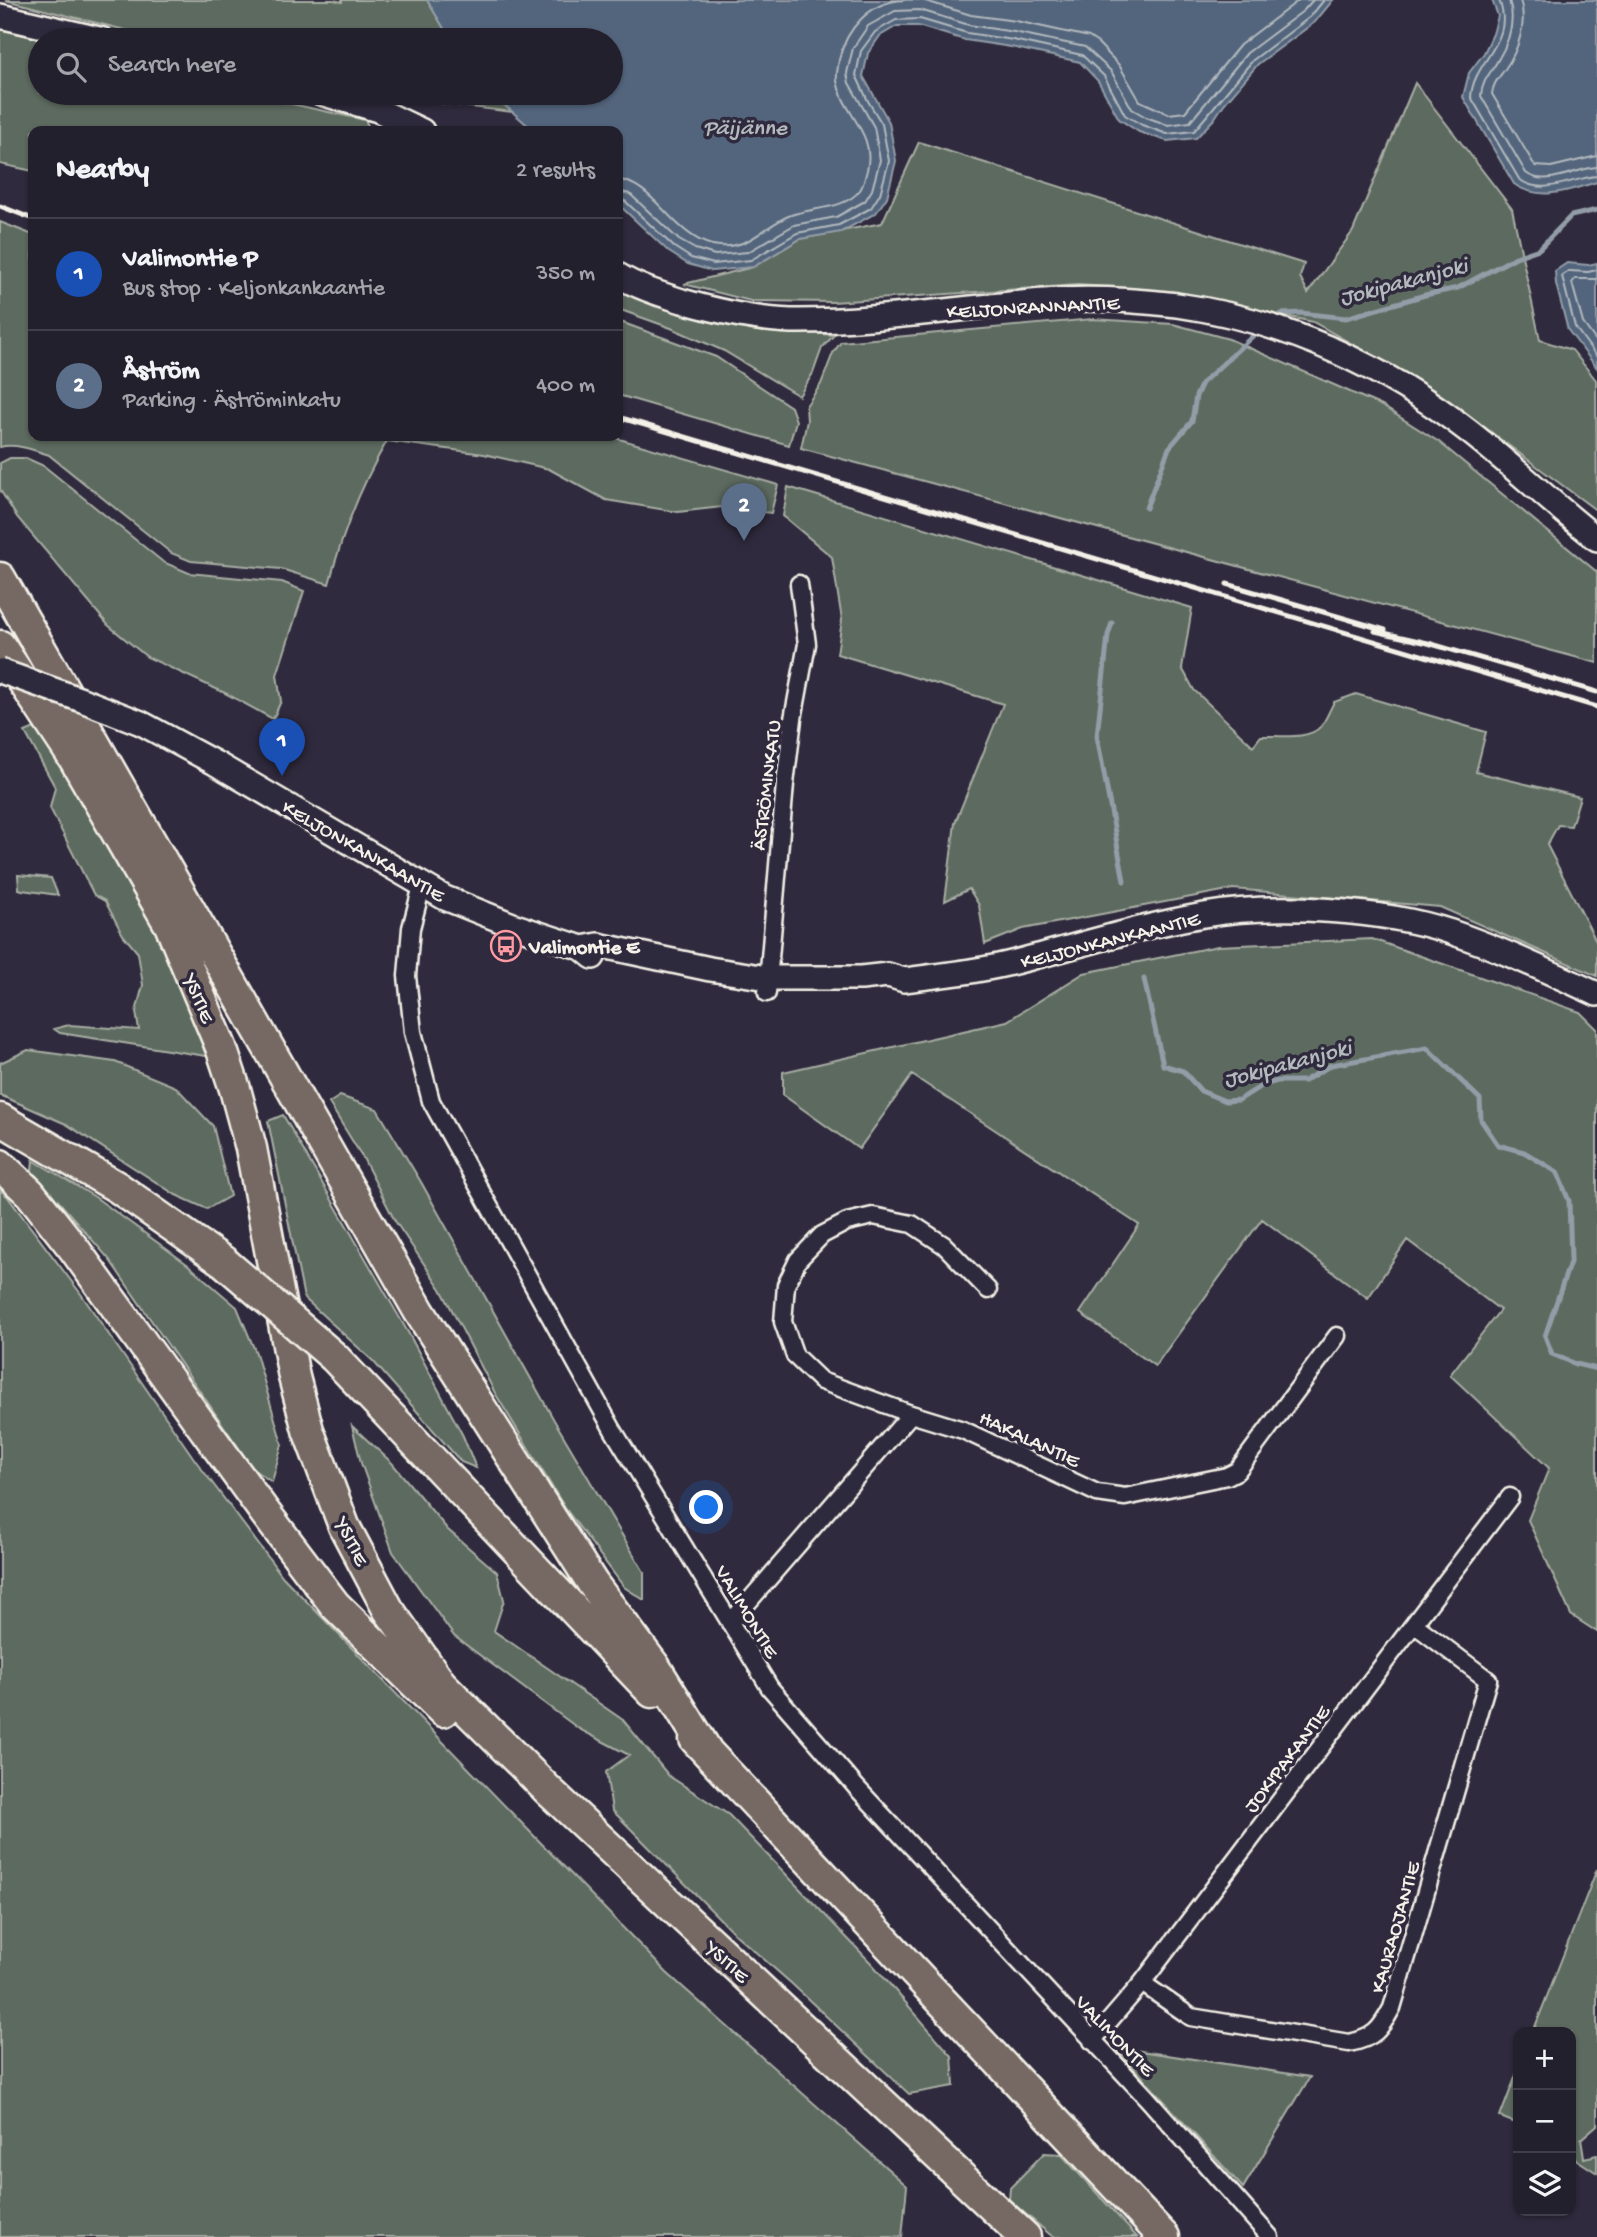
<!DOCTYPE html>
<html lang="en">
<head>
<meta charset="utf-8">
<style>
	:root { --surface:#23202e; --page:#2f2d3a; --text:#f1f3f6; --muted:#a3a3aa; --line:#403e4a; --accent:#ff9aa2 }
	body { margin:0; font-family:"Gochi Hand",sans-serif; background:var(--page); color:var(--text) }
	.controls { position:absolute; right:21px; bottom:21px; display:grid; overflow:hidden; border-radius:14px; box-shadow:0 2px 5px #0004 }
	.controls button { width:63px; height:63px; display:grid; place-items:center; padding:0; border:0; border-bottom:2px solid var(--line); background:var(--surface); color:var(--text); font:35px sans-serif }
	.you { position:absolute; left:707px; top:1508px; width:24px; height:24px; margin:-18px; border:5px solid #fff; border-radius:50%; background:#1a73e8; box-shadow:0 0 0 10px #1a73e833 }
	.badge { display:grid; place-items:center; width:46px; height:46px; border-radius:50%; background:var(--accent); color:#fff; font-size:23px; font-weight:700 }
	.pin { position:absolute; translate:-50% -58px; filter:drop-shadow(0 2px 4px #0008) }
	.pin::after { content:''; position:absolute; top:37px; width:24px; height:21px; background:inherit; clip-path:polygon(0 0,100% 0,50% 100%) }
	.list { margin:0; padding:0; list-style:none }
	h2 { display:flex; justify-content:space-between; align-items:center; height:91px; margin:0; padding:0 28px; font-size:30px }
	h2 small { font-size:23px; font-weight:400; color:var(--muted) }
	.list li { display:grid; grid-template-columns:46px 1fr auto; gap:21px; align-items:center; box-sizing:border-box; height:112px; padding:0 28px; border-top:2px solid var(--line) }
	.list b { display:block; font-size:26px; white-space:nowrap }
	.list p { margin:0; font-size:23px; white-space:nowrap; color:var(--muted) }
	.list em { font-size:23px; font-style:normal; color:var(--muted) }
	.icon { flex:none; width:38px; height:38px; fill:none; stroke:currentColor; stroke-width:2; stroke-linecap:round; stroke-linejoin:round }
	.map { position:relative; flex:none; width:1597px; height:2237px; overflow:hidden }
	.search { position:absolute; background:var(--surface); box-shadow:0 2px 5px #0004; left:28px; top:28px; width:595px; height:77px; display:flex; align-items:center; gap:18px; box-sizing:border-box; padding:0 24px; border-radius:38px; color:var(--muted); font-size:26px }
	.panel { position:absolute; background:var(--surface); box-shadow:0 2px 5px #0004; left:28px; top:126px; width:595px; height:315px; border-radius:14px }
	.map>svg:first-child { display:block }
</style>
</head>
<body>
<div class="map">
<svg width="1597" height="2237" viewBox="0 0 1597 2237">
	<rect width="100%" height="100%" fill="#2f2a3d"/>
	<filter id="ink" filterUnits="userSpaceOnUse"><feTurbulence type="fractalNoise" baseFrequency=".0143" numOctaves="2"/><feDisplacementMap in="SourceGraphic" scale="14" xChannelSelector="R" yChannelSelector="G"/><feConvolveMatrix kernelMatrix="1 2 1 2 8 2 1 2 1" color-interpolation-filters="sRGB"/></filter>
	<g filter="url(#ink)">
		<path fill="#5d6a5f" stroke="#a8aea4" stroke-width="2" d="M 5,0 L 334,0 L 342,2 L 342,0 L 427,0 L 451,40 L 165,40 Z
			M 0,29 L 44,40 L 40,40 L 40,93 L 241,93 L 365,120 L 371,131 L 33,131 L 33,171 L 0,164 Z
			M 1415,83 L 1512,209 L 1540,340 L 1572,350 L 1596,380 L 1597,511 L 1434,390 L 1313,322 L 1174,292 L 1078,285 L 833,302 L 751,301 L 684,284 L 753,267 L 800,239 L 882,223 L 919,142 L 1304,264 L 1300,277 L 1308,293 L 1353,231 Z
			M 371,93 L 491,93 L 512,112 L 388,97 Z
			M 0,222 L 33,235 L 33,436 L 609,436 L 778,485 L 771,513 L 722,507 L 678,512 L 606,500 L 549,469 L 484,454 L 387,441 C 361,485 342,535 329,584 L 281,569 L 191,561 L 171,553 L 49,455 C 34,450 15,443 0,447 Z
			M 618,288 L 654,306 L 740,327 L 834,335 L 822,348 L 813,373 L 799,396 L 724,351 L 671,328 L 618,309 Z
			M 1093,319 L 1173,324 L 1229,339 L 1382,406 L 1439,442 L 1597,572 L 1597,663 L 801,448 L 807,421 L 806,406 L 821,384 L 833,353 L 841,342 Z
			M 618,321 L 716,357 L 791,407 L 796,421 L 789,445 L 618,395 Z
			M 10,458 L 26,458 L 44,466 L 163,562 L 189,573 L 282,582 L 304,591 L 277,675 L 281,701 L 273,719 L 227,694 L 147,657 L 108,625 L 17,517 L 0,490 L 0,463 Z
			M 788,487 L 1192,608 L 1182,668 L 1194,690 L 1253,746 L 1261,736 C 1277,735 1309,741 1321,726 C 1326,720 1330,709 1334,702 L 1356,694 L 1486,732 L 1476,772 L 1580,797 L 1571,826 L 1558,825 L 1547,845 L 1597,943 L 1597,976 L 1440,907 L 1233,889 L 1023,929 L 985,944 L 979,905 L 969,889 L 945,901 L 955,823 L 1003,704 L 837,654 L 842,620 L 832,557 L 783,516 Z
			M 37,727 C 102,831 169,938 206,1056 L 60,1033 L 54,1029 L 69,1025 L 139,1030 L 136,1012 L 143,985 L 138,953 L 123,935 L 105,901 L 94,895 L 50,808 L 55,787 L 25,732 Z
			M 18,875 L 51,878 L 58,895 L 22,890 L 19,889 Z
			M 1372,939 L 1580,1012 L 1597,1029 L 1597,1632 L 1571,1615 L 1528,1520 L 1549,1468 L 1450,1375 L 1500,1310 L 1407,1240 L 1368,1298 L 1262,1219 L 1155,1366 L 1080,1313 L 1139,1225 L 912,1075 L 859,1149 L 783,1095 L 783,1072 L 1007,1021 L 1084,973 L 1218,946 Z
			M 28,1050 L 115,1062 L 176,1087 L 213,1126 L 230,1196 L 207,1209 L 176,1195 L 66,1124 L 0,1095 L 0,1063 Z
			M 340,1096 L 377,1109 L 421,1182 L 554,1420 L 644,1572 L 644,1600 L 624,1587 L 565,1508 L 495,1393 L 441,1289 L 395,1221 L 363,1158 L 329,1103 Z
			M 283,1115 L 409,1334 L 463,1436 L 476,1468 L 461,1462 L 373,1361 L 304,1298 L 268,1121 Z
			M 33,1160 L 95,1197 L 187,1264 L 237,1307 L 256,1353 L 282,1444 L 272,1482 L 254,1470 L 109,1259 L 32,1171 Z
			M 0,1190 L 7,1196 L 81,1294 L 195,1460 L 283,1577 L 667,1973 L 907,2186 L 902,2237 L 0,2237 Z
			M 352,1426 L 392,1463 L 448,1530 L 497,1572 L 504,1600 L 494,1631 L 623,1720 L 669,1776 L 729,1815 L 873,1965 L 952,2056 L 954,2086 L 909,2094 L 792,1984 L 735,1934 L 612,1810 L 606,1772 L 629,1755 L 579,1729 L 454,1636 L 393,1552 L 361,1463 Z
			M 1597,1869 L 1597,2125 L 1581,2139 L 1584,2158 L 1597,2155 L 1597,2173 L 1571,2156 L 1571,2032 L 1533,2032 Z
			M 1115,2047 L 1310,2077 L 1243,2188 Z
			M 1518,2070 L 1518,2124 L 1500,2117 Z
			M 1044,2153 L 1061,2154 L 1137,2237 L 1053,2237 L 1009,2200 L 1010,2188 Z"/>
		<path fill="#52657d" stroke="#939da8" stroke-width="2" d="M 427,0 L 1333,0 L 1315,22 L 1258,64 L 1224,104 L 1214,119 L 1196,138 L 1167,141 L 1139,132 L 1119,119 L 1098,81 L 1080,62 L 1011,47 L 965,40 L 918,26 L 897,26 L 880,36 L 868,53 L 863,76 L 889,122 L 896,161 L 887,197 L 876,213 L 841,232 L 800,239 L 753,267 L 712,271 L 688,264 L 669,252 L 618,204 L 618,131 L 534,131 L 491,93 L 611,93 L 611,40 L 451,40 Z
			M 1492,0 L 1597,0 L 1597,182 C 1570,190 1539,202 1514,184 L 1463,97 L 1469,73 L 1484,53 L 1493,34 L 1498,16 Z
			M 1567,263 L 1588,265 L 1597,263 L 1597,368 L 1568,330 L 1556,284 L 1555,271 Z"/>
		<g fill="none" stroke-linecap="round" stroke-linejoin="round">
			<path stroke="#b3b9bd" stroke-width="2" d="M 922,0 L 971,15 L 1016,21 L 1089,37 L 1098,43 L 1119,65 L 1140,101 L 1169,114 L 1185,112 L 1240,45 L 1299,0
				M 1499,0 C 1516,43 1473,60 1471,97 L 1519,179 C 1542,197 1572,178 1597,176
				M 1509,0 C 1516,21 1509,42 1498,60 C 1491,73 1482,80 1481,96 L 1526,173 C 1545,188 1576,168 1597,167
				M 1520,0 C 1528,22 1518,51 1505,69 C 1499,78 1493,83 1492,94 L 1535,166 L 1551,167 L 1597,156
				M 618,180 C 661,182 683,266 745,242 C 761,235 774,221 791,215 C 812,207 845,210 860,190 C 864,184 865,177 867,170 C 876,132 843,114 837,81 C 836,74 838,67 839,60 C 846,29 870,1 904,0
				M 618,191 L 630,194 L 679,240 L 695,249 L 715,255 L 748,252 L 794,225 L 836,217 L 865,201 L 872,190 L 880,160 L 874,127 L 849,83 L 847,73 L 853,48 L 868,26 L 895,11 L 920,10 L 969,25 L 1014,32 L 1085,47 L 1111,71 L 1132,109 L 1146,117 L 1168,125 L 1190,122 L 1247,53 L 1303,11 L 1313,0
				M 618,199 L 625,201 L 674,247 L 691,258 L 714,264 L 751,260 L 797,233 L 839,225 L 871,208 L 880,194 L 889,161 L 882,124 L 868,101 L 856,75 L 861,51 L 875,32 L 896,20 L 920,19 L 967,33 L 1013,40 L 1082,55 L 1104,76 L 1125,115 L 1142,125 L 1167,134 L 1194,131 L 1253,60 L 1310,17 L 1324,0
				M 1597,270 L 1588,272 L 1569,271 L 1562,276 L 1575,327 L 1597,357
				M 1597,279 L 1575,279 L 1572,283 L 1583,323 L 1597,342"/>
			<path stroke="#939da8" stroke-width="5" d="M 1281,314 L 1301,313 L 1346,318 L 1425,295 L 1458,288 L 1516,257 L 1539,249 L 1571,216 L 1597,210
				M 1146,508 L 1169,448 L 1192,421 L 1196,396 L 1202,383 L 1256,333
				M 1112,623 L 1108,635 L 1097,736 L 1124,881
				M 1144,979 L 1163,1065 L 1183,1071 L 1201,1091 L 1225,1101 L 1239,1100 L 1261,1086 L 1277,1081 L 1304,1081 L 1331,1065 L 1427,1048 L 1480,1099 L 1481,1120 L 1498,1145 L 1524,1152 L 1557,1172 L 1569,1201 L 1571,1259 L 1545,1336 L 1552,1354 L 1576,1364 L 1597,1369"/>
			<g stroke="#f4f1e8" stroke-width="21">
				<path id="street" d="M 422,886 L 411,928 L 407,976 L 413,1032 L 431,1101 L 613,1430 L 770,1688 L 857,1788 L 1147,2098 L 1270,2237
					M 767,993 L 785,784 L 793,719 L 807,644 L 799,584
					M 911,1414 L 821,1381 L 795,1356 L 783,1322 L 786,1285 L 798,1260 L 822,1235 L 847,1222 L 873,1216 L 912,1224 L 944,1245 L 988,1290
					M 730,1623 L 911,1414 L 963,1430 L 1097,1493 L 1125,1497 L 1227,1476 L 1237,1471 L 1337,1336
					M 1142,1983 L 1191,2017 L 1349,2043 C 1374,2038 1380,2030 1392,2008 L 1488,1680 L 1414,1624
					M 1092,2041 L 1142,1983 L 1510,1497"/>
			</g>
			<g stroke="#f4f1e8" stroke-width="28">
				<path id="secondary" d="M 0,16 L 103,40
					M 321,93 L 378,110 L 422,131
					M 618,275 C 637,287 660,294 682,301 C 717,311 754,320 791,321 C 874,322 962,307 1045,301 C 1089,297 1134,300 1177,305 C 1284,320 1387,367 1471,433 C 1514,467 1554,505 1597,539
					M 141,723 L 215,763 L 445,898 L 515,926 L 582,948 L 593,957
					M 582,948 L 598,945 L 710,969 L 768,978 L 861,978 L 888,975 L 904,980 C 942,975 982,971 1019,961 C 1081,945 1141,926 1204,915 C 1274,903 1383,909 1451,932 C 1501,949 1549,972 1597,994"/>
			</g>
			<g stroke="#f4f1e8" stroke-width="35">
				<path id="highway" d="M 0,578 L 419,1311 L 593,1584 L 655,1667 L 708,1753
					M 0,646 L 75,760 L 170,925 L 221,1047 L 235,1089 L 251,1148 L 294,1377 L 308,1430 L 344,1526 L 388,1609 L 441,1684 L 549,1791 L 1025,2237
					M 0,1119 L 117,1187 L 224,1262
					M 0,1165 L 30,1193 L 75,1250 L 266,1514 L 335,1605 L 443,1711
					M 334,1357 L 652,1692
					M 695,1739 L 1164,2237"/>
			</g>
			<use href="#street" stroke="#2f2a3d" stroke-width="16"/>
			<use href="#secondary" stroke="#2f2a3d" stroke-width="23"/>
			<use href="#highway" stroke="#766964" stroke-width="30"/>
			<path stroke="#f4f1e8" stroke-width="5" d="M 0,206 L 33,219
				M 618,417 L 1597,707
				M 1227,584 L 1385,630
				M 1375,631 L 1428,643 L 1597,692"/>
			<g stroke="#f4f1e8" stroke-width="28" stroke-linecap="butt">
				<path id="secondary-bridge" d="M 0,671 L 82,700 L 141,723"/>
			</g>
			<g stroke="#f4f1e8" stroke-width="35" stroke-linecap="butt">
				<path id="highway-bridge" d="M 224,1262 L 334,1357"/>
			</g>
			<use href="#secondary-bridge" stroke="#2f2a3d" stroke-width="23"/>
			<use href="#highway-bridge" stroke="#766964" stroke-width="30"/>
		</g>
	</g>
	<defs>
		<g id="bus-ring" transform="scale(1.575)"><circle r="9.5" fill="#2f2a3d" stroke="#ff9aa2" stroke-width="1.5"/><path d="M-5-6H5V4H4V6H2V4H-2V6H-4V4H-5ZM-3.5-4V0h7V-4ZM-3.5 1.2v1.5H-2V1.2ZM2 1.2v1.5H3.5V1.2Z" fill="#ff9aa2"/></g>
	</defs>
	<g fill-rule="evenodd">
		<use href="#bus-ring" x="506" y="946"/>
	</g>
	<g text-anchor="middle" stroke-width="7" stroke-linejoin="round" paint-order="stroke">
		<g font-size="21" fill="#f4f1e8" stroke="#2f2a3d">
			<text transform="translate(1033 306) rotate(-3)" y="7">KELJONRANNANTIE</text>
			<text transform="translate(765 785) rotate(-83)" y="7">ÄSTRÖMINKATU</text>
			<text transform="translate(364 850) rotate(30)" y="7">KELJONKANKAANTIE</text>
			<text transform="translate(1110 939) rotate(-14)" y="7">KELJONKANKAANTIE</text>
			<text transform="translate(200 998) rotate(67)" y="7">YSITIE</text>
			<text transform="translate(1030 1438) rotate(25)" y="7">HAKALANTIE</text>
			<text transform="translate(353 1541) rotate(64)" y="7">YSITIE</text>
			<text transform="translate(748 1611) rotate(59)" y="7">VALIMONTIE</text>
			<text transform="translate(1286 1758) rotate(-53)" y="7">JOKIPAKANTIE</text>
			<text transform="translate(1394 1927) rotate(-74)" y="7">KAURAOJANTIE</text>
			<text transform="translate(728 1961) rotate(43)" y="7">YSITIE</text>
			<text transform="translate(1116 2035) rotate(46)" y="7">VALIMONTIE</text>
		</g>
		<g font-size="21" font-weight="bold" fill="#f4f1e8" stroke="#2f2a3d" text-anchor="start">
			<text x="529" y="953">Valimontie E</text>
		</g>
		<g font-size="23" font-style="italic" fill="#b3b9bd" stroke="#2f2a3d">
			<text x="745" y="134">Päijänne</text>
			<text transform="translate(1403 280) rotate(-15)" y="8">Jokipakanjoki</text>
			<text transform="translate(1287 1062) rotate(-15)" y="8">Jokipakanjoki</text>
		</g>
	</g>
</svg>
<div class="controls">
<button>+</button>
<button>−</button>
<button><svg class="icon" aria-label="layers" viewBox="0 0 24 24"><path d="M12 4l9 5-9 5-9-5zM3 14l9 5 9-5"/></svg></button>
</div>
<div class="you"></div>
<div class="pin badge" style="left:282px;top:776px;background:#1a4fb4">1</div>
<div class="pin badge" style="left:744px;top:541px;background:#5c6f8a">2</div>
<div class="search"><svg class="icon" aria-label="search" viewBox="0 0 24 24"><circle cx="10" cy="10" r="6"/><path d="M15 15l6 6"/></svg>Search here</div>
<section class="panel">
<h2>Nearby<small>2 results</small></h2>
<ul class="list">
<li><span class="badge" style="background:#1a4fb4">1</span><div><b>Valimontie P</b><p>Bus stop · Keljonkankaantie</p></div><em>350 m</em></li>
<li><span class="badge" style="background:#5c6f8a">2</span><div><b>Åström</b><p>Parking · Äströminkatu</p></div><em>400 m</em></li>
</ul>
</section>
</div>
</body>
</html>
